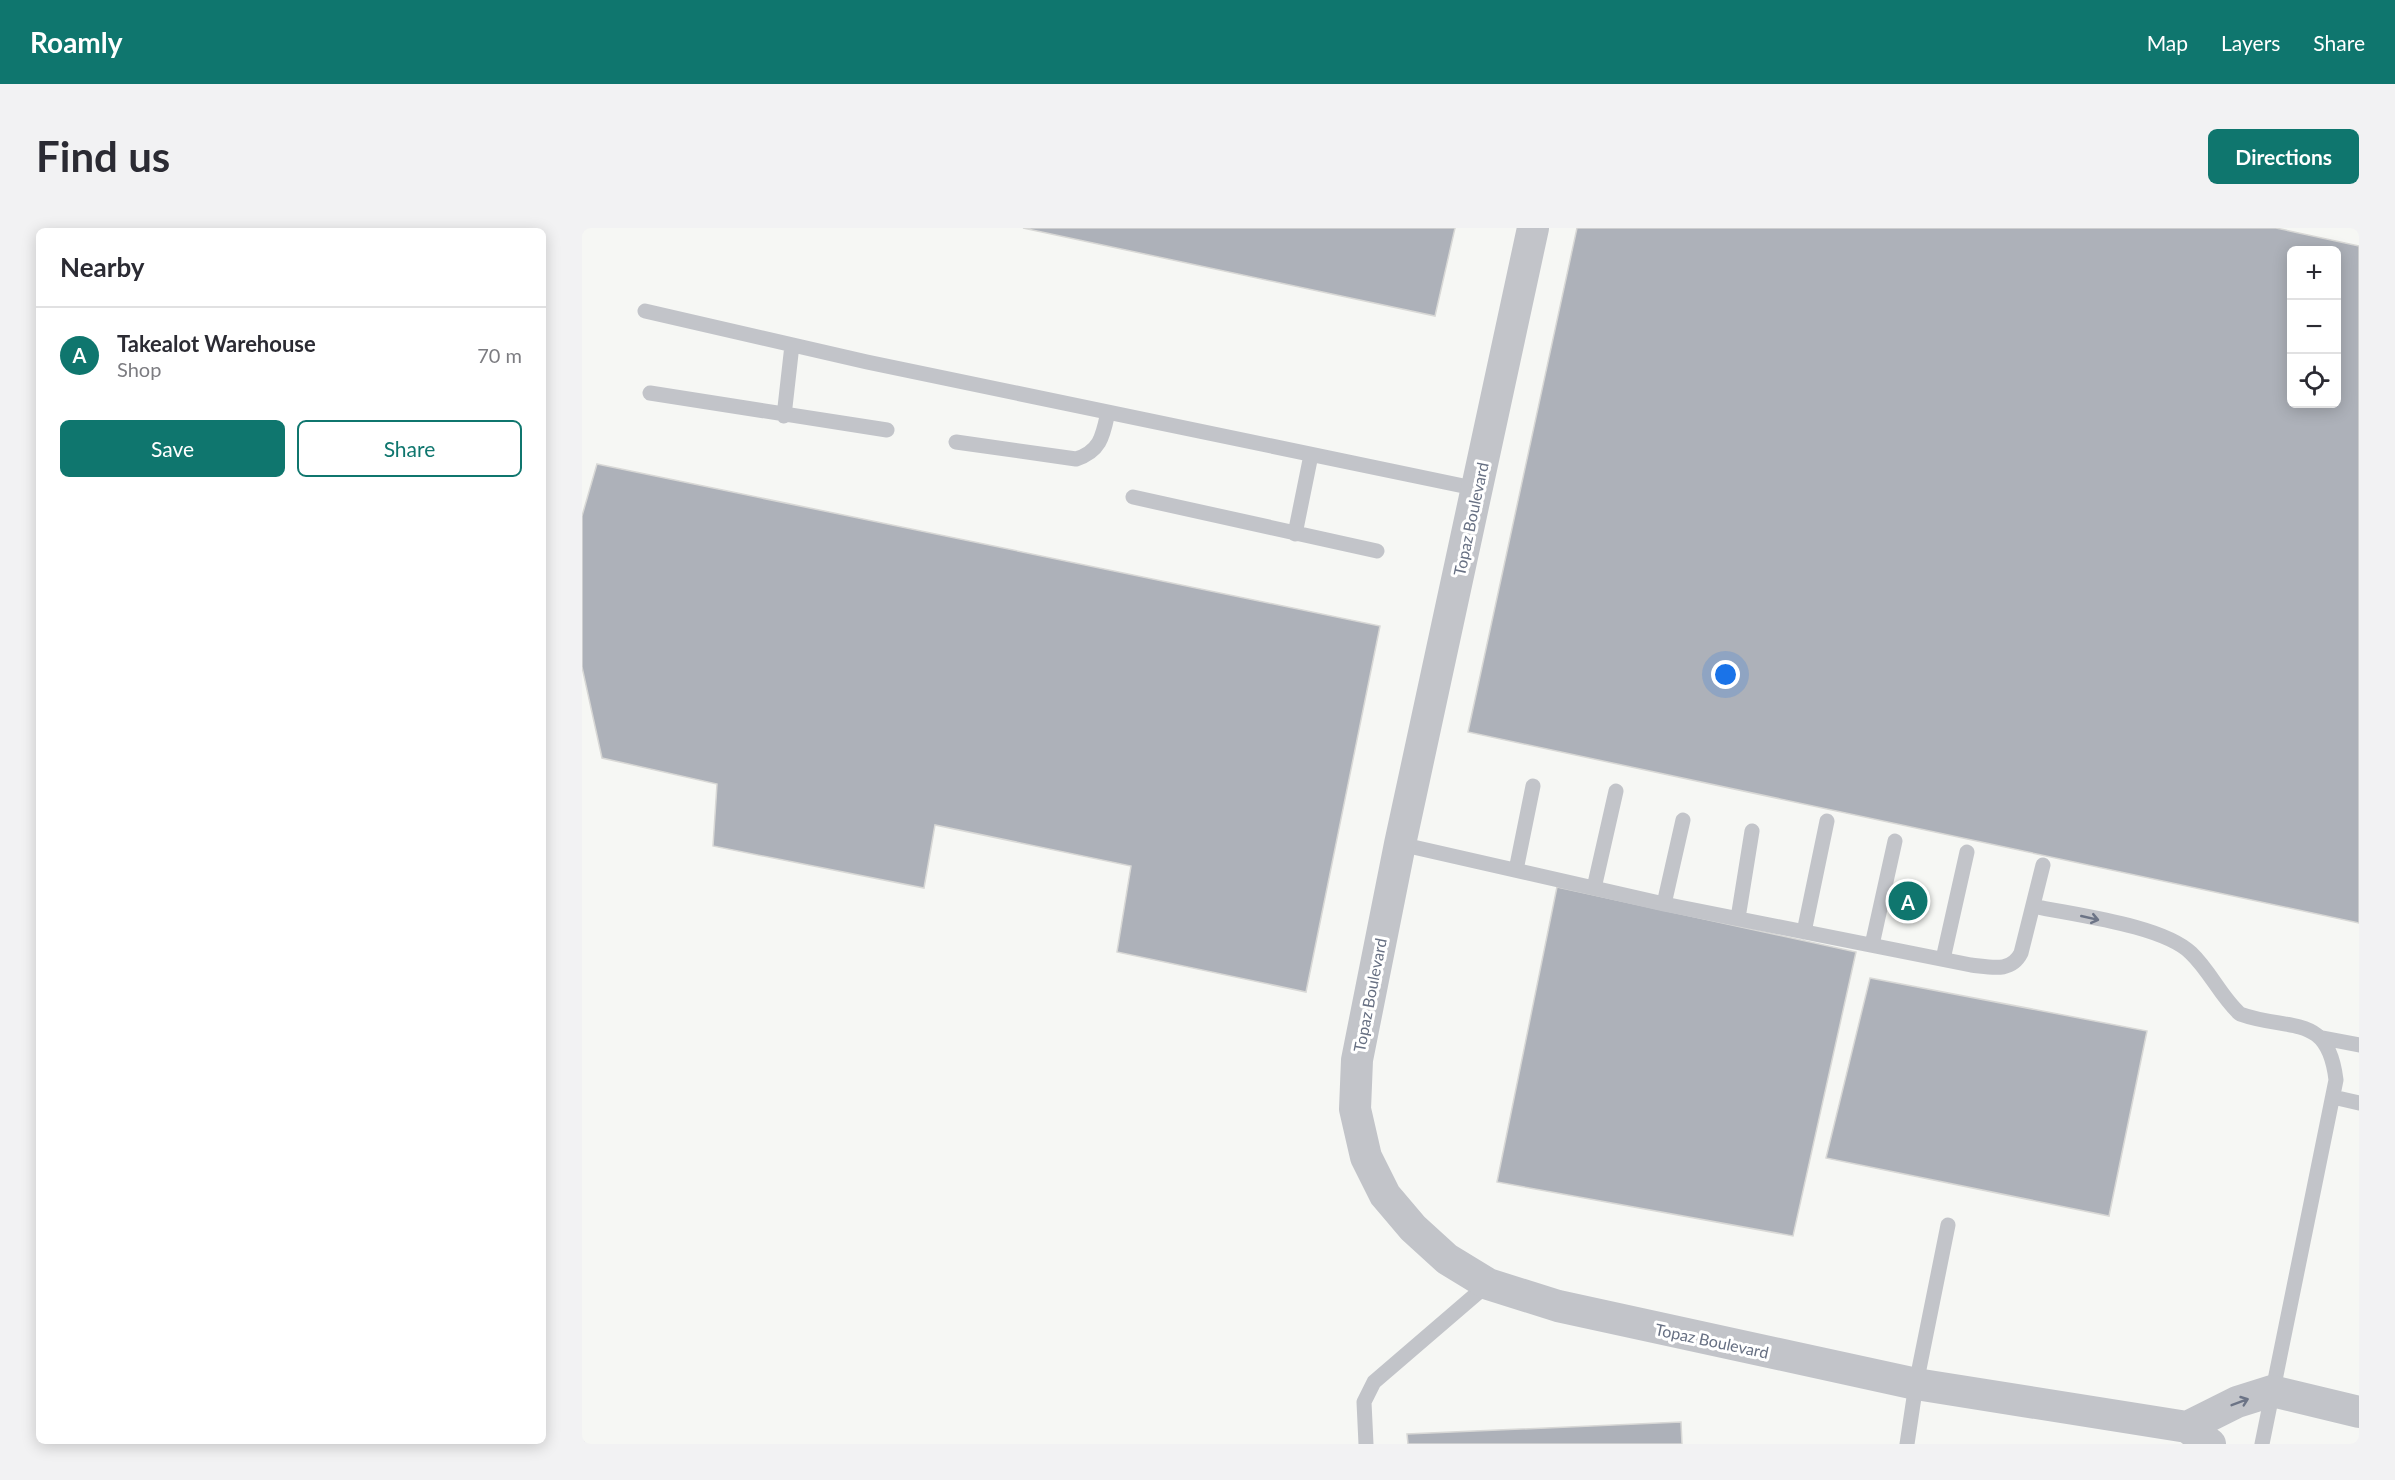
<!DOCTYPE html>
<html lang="en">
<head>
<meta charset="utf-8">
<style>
	:root { --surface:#fff; --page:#f2f2f3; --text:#2b2b33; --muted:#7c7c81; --line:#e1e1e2; --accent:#0f766e }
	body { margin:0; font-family:Lato,sans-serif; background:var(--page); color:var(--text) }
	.controls { position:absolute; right:18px; top:18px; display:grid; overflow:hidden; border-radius:9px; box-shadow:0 3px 15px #0003 }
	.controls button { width:54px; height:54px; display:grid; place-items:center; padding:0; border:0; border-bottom:2px solid var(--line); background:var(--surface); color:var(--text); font:30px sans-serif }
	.you { position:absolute; left:1144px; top:447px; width:21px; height:21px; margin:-15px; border:4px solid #fff; border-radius:50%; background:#1a73e8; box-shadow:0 0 0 9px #1a73e833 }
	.badge { display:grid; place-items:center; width:39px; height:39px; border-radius:50%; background:var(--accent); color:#fff; font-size:20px; font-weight:700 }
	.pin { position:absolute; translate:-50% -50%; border:3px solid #fff; box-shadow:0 2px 6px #0006 }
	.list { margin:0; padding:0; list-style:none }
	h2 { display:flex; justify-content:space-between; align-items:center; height:78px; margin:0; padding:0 24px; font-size:26px }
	h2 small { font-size:20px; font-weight:400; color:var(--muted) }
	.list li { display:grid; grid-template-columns:39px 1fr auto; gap:18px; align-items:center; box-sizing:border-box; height:96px; padding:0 24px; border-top:2px solid var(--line) }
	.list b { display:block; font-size:22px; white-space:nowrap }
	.list p { margin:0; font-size:20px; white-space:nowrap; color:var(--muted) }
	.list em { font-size:20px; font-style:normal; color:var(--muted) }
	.actions { display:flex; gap:12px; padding:18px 24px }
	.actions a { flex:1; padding:14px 0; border:2px solid var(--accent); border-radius:9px; text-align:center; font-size:21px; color:var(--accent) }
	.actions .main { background:var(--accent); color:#fff }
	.icon { flex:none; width:33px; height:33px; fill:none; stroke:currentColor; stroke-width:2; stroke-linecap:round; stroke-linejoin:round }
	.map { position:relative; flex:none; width:1777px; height:1216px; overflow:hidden; border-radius:9px }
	header { display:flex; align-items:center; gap:36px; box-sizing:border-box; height:84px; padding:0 30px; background:var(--accent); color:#fff }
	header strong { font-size:28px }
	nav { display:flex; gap:33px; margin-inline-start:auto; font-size:21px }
	.intro { display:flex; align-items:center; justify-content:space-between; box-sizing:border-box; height:144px; padding:0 36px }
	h1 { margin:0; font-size:42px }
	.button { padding:15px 27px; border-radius:9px; background:var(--accent); color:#fff; font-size:21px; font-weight:700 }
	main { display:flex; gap:36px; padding:0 36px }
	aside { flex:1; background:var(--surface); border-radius:9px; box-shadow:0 3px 15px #0003 }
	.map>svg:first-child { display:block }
</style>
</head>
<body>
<header>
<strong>Roamly</strong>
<nav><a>Map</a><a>Layers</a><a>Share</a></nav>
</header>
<div class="intro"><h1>Find us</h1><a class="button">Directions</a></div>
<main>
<aside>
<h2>Nearby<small></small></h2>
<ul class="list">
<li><span class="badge">A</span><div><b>Takealot Warehouse</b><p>Shop</p></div><em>70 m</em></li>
</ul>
<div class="actions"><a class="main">Save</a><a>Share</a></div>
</aside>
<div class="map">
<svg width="1777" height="1216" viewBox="0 0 1777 1216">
	<rect width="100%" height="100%" fill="#f6f7f4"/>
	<path fill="#adb1b9" stroke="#d8d8d6" stroke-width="1.5" fill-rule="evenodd" d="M 441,0 L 873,0 L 853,88 Z
		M 995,0 L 1694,0 L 1777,18 L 1777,695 L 886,504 ZM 1710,22 L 1754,22 L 1754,176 L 1710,176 Z
		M 15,236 L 798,398 L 724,764 L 535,724 L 549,638 L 353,597 L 342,660 L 131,618 L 135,556 L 20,530 L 0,439 L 0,288 Z
		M 975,659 L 1274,724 L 1211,1008 L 915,954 Z
		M 1288,750 L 1565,803 L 1527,988 L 1244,930 Z
		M 1099,1194 L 1100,1216 L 826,1216 L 825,1206 Z"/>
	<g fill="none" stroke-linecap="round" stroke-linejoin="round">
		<path stroke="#c2c4c9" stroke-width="15" d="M 63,83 L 285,134 L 896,261
			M 68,165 L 305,202
			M 202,188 L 210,117
			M 374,214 L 494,231 C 519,223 521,207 526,184
			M 551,269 L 795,323
			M 713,306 L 729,227
			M 818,616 L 1082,676 L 1389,737 C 1409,739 1429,745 1439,725 L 1461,637
			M 934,642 L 951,558
			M 1012,660 L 1034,563
			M 1082,676 L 1101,592
			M 1451,678 C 1492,687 1580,697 1609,725 C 1628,743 1639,769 1658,786 C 1708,804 1746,784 1754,852 L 1680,1216
			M 1156,690 L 1170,603
			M 1222,704 L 1245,593
			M 1290,717 L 1313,613
			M 1361,731 L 1385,624
			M 1741,810 L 1777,817
			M 1751,869 L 1777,875
			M 784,1216 L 782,1174 L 792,1154 L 906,1056
			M 1325,1216 L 1334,1156 L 1366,997"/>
		<path stroke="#c2c4c9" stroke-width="32" d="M 951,0 L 818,616 L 775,832 L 773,881 L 784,929 L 803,967 L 831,1000 L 865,1031 L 906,1056 L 976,1078 L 1334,1156 L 1605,1199 L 1628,1216
			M 1605,1199 L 1655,1174 L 1690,1163 L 1777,1184"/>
		<path stroke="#a5a8af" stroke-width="4.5" stroke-dasharray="9 4.5" stroke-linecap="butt" d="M 0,1213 L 0,1216"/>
	</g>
	<defs><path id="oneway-shaft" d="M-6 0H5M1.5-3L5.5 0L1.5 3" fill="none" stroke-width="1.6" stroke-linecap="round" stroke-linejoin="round" transform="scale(1.5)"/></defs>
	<g stroke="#6c7486">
		<use href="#oneway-shaft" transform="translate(1508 690) rotate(13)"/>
		<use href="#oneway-shaft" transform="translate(1658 1174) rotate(-21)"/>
	</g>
	<g text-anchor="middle" stroke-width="6" stroke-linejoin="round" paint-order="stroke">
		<g font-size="16" fill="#677083" stroke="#fff">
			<text transform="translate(889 291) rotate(-78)" y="6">Topaz Boulevard</text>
			<text transform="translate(788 767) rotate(-79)" y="6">Topaz Boulevard</text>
			<text transform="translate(1130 1113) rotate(12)" y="6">Topaz Boulevard</text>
		</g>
	</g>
</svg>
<div class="controls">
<button>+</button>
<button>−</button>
<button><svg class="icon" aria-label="locate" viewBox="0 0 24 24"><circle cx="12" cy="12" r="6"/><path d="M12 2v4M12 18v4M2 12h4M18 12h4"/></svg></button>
</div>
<div class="you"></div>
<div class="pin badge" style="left:1326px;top:673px">A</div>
</div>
</main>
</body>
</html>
